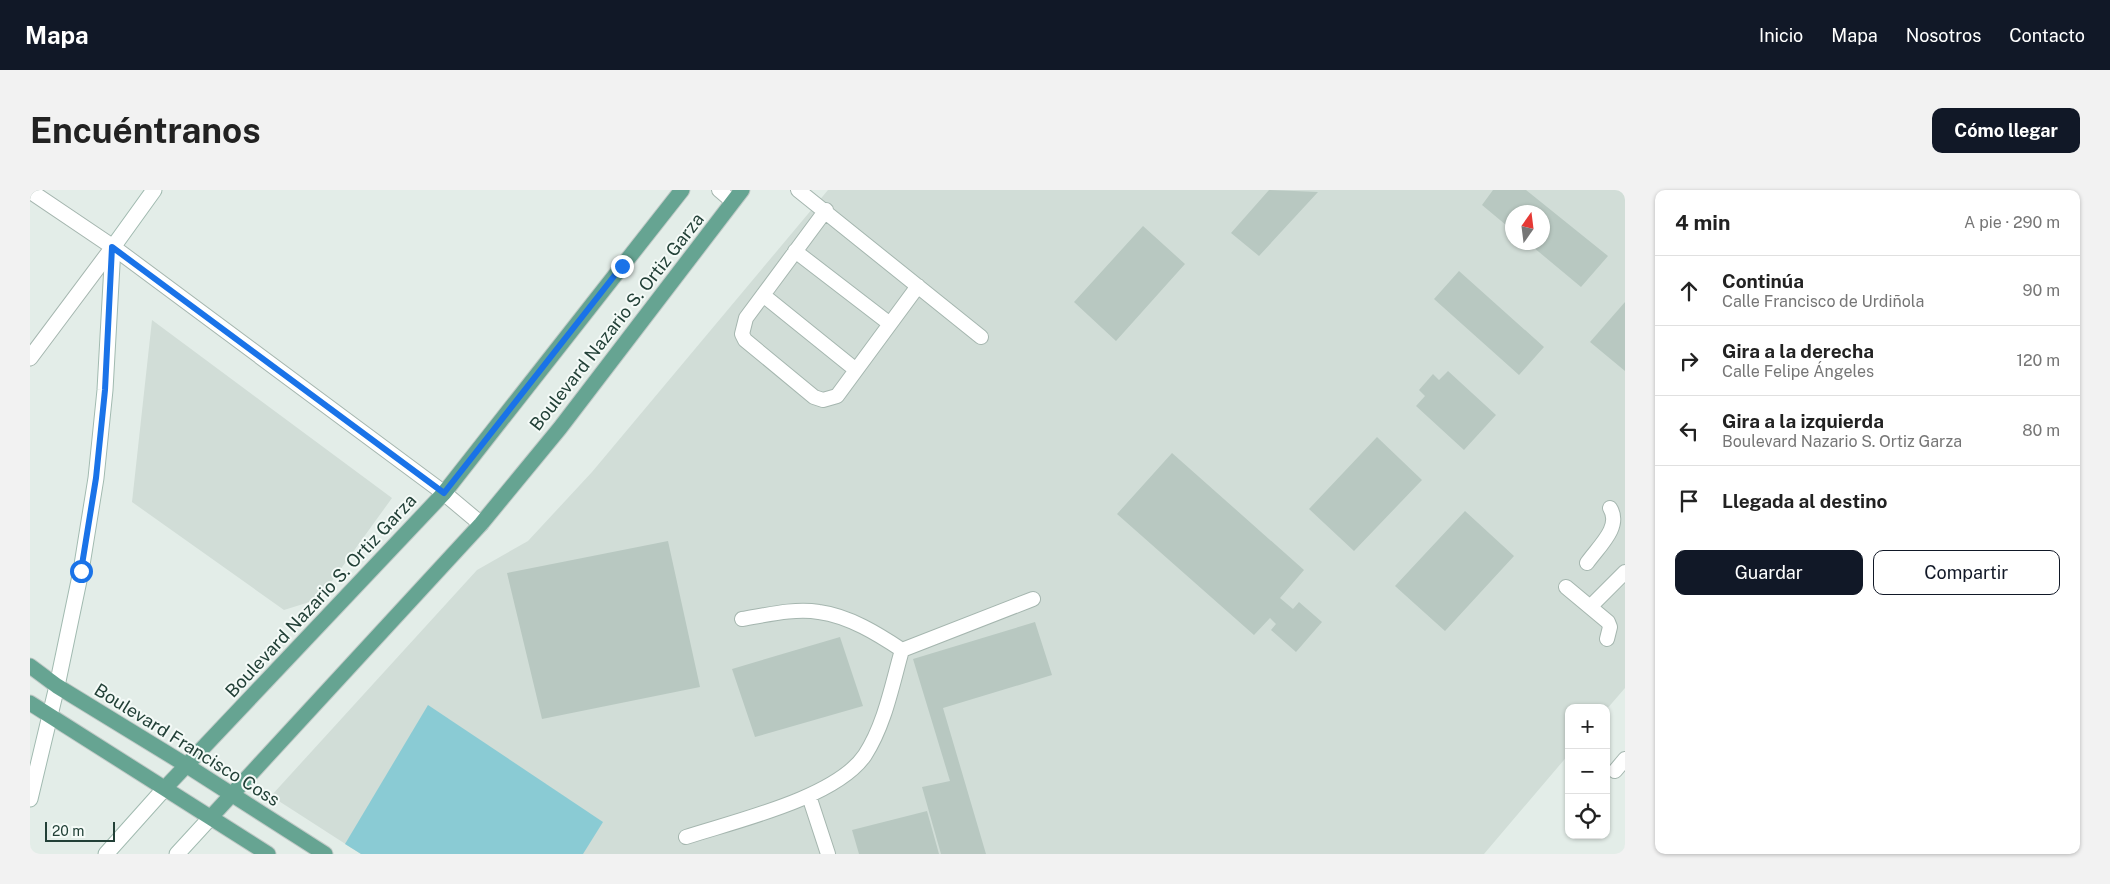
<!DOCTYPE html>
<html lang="es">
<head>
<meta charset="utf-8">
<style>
	:root { --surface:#fff; --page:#f2f2f2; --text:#222; --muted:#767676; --line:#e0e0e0; --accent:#111827 }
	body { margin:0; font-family:"Public Sans",sans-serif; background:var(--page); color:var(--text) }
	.controls { position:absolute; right:15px; bottom:15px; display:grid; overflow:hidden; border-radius:10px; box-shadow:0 1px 4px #0004 }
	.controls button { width:45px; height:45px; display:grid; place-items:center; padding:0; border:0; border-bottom:1px solid var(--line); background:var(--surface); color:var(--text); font:25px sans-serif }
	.compass { position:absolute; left:1475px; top:15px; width:45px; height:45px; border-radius:50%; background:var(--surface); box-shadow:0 1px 4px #0004; rotate:14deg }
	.scale { position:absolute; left:15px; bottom:12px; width:70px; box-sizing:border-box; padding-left:5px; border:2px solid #224037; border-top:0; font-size:14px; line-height:18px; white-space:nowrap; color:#224037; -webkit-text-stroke:4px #f4faf7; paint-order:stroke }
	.stop { position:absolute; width:15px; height:15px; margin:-11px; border:4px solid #1a73e8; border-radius:50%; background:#fff }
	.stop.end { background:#1a73e8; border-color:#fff; box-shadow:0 1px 5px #0008 }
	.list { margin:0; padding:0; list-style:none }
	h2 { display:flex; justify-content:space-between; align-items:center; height:65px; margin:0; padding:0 20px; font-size:21px }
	h2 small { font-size:16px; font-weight:400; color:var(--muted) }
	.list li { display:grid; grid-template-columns:32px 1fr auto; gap:15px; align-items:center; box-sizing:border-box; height:70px; padding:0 20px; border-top:1px solid var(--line) }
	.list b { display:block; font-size:19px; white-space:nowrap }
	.list p { margin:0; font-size:16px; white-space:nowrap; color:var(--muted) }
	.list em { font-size:16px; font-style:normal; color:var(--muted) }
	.actions { display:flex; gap:10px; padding:15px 20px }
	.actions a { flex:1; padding:11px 0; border:1px solid var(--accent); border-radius:10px; text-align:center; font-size:18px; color:var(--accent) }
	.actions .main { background:var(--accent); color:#fff }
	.icon { flex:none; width:28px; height:28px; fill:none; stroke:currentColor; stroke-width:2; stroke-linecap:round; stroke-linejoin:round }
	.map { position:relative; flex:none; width:1595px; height:664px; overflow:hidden; border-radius:10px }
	header { display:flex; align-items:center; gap:30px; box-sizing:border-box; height:70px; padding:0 25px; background:var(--accent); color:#fff }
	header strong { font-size:24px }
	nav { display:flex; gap:28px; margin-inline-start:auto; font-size:18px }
	.intro { display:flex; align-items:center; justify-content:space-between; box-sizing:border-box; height:120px; padding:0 30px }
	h1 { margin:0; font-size:35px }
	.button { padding:12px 22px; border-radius:10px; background:var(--accent); color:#fff; font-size:18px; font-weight:700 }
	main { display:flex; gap:30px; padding:0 30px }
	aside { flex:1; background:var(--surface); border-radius:10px; box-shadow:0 1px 4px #0004 }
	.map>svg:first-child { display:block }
</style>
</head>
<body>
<header>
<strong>Mapa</strong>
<nav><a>Inicio</a><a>Mapa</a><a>Nosotros</a><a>Contacto</a></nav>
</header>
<div class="intro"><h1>Encuéntranos</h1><a class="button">Cómo llegar</a></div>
<main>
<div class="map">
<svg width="1595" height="664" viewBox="0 0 1595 664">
	<rect width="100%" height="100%" fill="#e3ede8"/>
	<path fill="#d1ddd7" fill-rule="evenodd" d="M 798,0 L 1595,0 L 1595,498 L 1576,520 L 1576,518 L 1539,518 L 1539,564 L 1454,664 L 331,664 L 241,606 L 447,380 L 498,351 L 562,282 ZM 1482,22 L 1512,22 L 1512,52 L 1482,52 Z
		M 122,130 L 362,308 L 289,409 L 254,420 L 102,312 Z"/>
	<path fill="#8acbd4" d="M 398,515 L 573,632 L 553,664 L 331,664 L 315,654 Z"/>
	<path fill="#b8c8c1" d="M 1239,0 L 1288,2 L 1229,66 L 1201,43 Z
		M 1463,0 L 1496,0 L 1578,66 L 1551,97 L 1497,52 L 1512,52 L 1512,22 L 1482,22 L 1482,40 L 1452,15 Z
		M 1113,36 L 1155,74 L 1086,151 L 1044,112 Z
		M 1429,81 L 1514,157 L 1489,185 L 1404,109 Z
		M 1595,112 L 1595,181 L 1560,152 Z
		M 1418,181 L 1466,225 L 1434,260 L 1386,216 L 1395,206 L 1389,200 L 1403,184 L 1409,190 Z
		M 1347,247 L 1392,290 L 1324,361 L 1279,319 Z
		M 1142,263 L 1274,380 L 1250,408 L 1263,419 L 1269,412 L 1292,432 L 1266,462 L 1241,440 L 1246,434 L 1240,428 L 1224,445 L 1087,324 Z
		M 1435,321 L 1484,366 L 1415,441 L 1365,396 Z
		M 638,351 L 670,497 L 512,529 L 477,383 Z
		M 1005,432 L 1022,485 L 913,518 L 956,664 L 911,664 L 892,597 L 920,591 L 883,469 Z
		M 810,447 L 833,516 L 725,547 L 702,479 Z
		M 897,621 L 909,664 L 829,664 L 822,640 Z"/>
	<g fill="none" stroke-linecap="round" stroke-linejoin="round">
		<g stroke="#a5b6af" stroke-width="16">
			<path id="lane" d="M 689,0 L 703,12
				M 768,0 L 951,147
				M 796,20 L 716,128 L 712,144 L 715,150 L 784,207 L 793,210 L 807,206 L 888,96
				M 765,61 L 860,134
				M 733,105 L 826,180
				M 1557,373 C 1568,357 1592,337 1580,318
				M 1536,397 L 1578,432 L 1580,437 L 1577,449
				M 1560,417 L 1595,382
				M 712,429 C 737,425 764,418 789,422 C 819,426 848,444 872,460
				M 1585,581 L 1595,569
				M 779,606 L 798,664
				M 656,647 C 705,631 806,608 835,565 C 855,534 862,495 872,460 L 1003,409"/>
		</g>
		<g stroke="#a5b6af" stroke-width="17">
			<path id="street" d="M 0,1 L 83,57 L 414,303 L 451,334
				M 0,168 L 83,57"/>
		</g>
		<g stroke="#a1bab0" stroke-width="17">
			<path id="secondary" d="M 0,609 L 27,496 L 51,381 L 66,288 L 75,200 L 83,57 L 124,0
				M 76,664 L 135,598
				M 147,664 L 181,627"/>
		</g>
		<g stroke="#c1cac7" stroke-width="17">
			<path id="primary" d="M 0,476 L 27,496 L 156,575 L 295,664
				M 0,513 L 238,664
				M 135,598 L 414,303 L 652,0
				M 181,627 L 451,334 L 530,238 L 712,0"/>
		</g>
		<use href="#lane" stroke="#fff" stroke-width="14"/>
		<use href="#street" stroke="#fff" stroke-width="15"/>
		<use href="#secondary" stroke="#fff" stroke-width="15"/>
		<use href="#primary" stroke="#66a492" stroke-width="15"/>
	</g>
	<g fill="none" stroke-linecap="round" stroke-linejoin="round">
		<path stroke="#1a73e8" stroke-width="6" d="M 51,381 L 66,288 L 75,200 L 82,57 L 414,303 L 592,76"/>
	</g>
	<g text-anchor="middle" stroke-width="4" stroke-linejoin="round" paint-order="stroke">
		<g font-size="18" fill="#224037" stroke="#f4faf7">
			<text transform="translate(587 132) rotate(-52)" y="6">Boulevard Nazario S. Ortiz Garza</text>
			<text transform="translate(291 406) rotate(-47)" y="6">Boulevard Nazario S. Ortiz Garza</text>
			<text transform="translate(157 555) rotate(32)" y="6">Boulevard Francisco Coss</text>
		</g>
	</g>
</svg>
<div class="controls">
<button>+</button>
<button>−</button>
<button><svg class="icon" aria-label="locate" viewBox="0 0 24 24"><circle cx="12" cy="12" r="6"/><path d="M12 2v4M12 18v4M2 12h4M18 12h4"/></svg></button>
</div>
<svg class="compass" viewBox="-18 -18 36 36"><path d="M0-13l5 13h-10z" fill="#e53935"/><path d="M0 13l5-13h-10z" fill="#767676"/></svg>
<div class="scale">20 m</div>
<div class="stop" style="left:51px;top:381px"></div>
<div class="stop end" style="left:592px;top:76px"></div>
</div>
<aside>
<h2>4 min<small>A pie · 290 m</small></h2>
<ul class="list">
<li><svg class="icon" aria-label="ahead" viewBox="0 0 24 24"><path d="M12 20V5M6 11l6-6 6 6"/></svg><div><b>Continúa</b><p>Calle Francisco de Urdiñola</p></div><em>90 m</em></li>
<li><svg class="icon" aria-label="right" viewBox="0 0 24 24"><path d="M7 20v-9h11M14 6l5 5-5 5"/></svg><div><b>Gira a la derecha</b><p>Calle Felipe Ángeles</p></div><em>120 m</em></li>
<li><svg class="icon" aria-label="left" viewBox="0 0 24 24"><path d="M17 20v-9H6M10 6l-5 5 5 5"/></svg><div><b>Gira a la izquierda</b><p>Boulevard Nazario S. Ortiz Garza</p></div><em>80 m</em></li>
<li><svg class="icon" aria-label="arrive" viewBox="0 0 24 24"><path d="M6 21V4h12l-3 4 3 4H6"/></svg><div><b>Llegada al destino</b></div></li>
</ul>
<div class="actions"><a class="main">Guardar</a><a>Compartir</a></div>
</aside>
</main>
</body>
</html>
